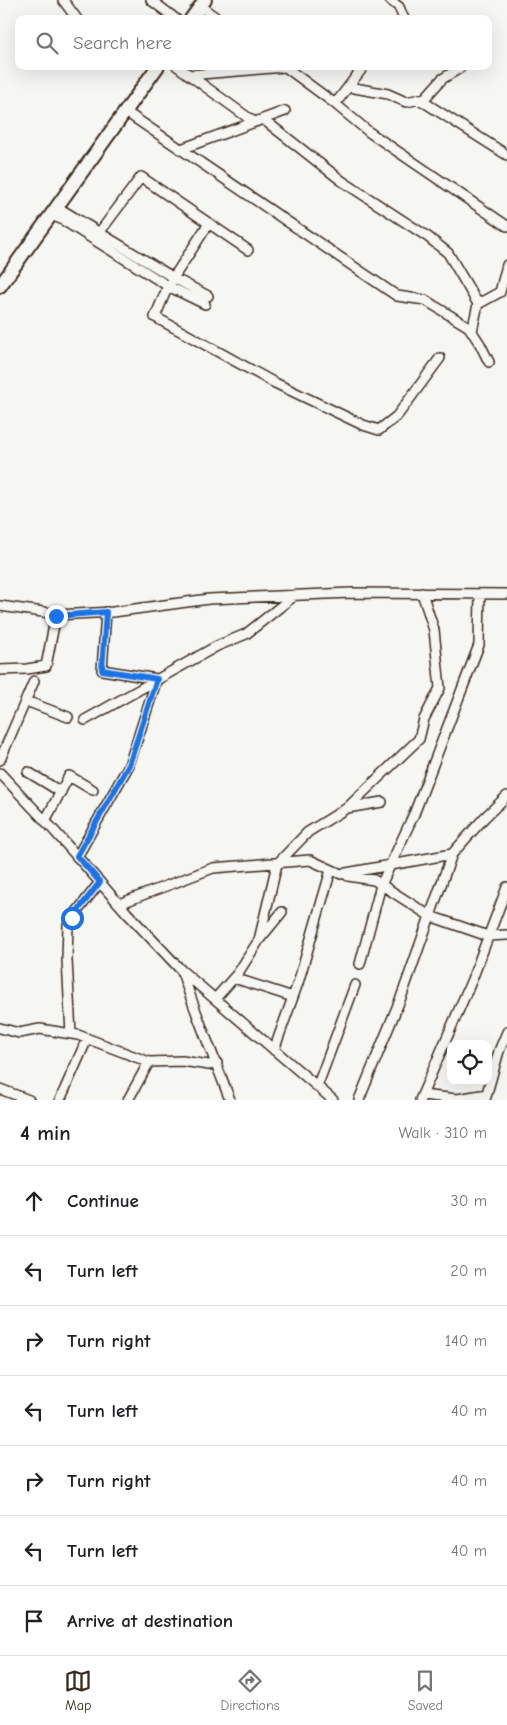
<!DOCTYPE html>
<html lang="en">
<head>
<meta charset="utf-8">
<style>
	:root { --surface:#fff; --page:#f6f6f6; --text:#202124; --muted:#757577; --line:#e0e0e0; --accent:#3b2a1e }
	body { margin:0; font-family:"Comic Neue",sans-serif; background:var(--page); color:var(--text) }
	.controls { position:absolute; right:15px; bottom:15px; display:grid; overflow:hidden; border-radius:10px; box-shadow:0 5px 20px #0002 }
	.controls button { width:45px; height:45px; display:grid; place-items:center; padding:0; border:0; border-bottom:1px solid var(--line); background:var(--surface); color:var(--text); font:25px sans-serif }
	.stop { position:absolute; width:15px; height:15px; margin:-11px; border:4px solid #1a73e8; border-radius:50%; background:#fff }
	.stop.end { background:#1a73e8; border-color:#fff; box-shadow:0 1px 5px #0008 }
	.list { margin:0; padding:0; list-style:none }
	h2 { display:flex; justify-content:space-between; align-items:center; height:65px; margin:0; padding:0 20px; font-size:21px }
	h2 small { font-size:16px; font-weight:400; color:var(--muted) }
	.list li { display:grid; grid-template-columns:32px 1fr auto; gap:15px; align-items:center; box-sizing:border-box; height:70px; padding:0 20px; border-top:1px solid var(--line) }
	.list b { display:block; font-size:19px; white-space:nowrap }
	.list em { font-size:16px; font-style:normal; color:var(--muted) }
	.icon { flex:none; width:28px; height:28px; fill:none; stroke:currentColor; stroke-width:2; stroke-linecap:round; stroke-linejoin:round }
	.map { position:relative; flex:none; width:507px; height:1100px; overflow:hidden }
	.search { position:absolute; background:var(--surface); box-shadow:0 5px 20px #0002; left:15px; right:15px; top:15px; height:55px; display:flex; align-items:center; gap:12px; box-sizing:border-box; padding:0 18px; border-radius:10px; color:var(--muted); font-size:19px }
	.sheet { height:555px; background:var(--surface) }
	nav { display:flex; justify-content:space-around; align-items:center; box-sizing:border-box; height:70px; border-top:1px solid var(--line); background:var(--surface); font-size:14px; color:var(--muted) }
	nav a { display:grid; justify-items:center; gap:2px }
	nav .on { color:var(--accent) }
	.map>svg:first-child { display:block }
</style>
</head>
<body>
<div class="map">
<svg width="507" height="1100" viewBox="0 0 507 1100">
	<rect width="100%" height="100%" fill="#f6f6f2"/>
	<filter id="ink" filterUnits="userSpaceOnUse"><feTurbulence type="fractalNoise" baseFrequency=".02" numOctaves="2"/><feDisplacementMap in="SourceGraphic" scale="10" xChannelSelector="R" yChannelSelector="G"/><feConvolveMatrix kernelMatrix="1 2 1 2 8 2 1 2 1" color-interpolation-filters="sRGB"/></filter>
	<g filter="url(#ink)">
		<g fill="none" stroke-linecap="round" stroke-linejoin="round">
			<g stroke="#3b2a1e" stroke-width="12">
				<path id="minor" d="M 63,0 L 77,19
					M 151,0 L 176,19
					M 390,0 L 399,7 L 404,19
					M 200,6 L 218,19
					M 177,66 L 254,122
					M 284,66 L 334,103 L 339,99 L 364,66
					M 189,75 L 285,67
					M 349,87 L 388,94 L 406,102 L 425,98 L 442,79 L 460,68
					M 419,99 L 507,155
					M 334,103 L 369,132 L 507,226
					M 126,112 L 397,296 L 425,300 L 469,327 L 480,344 L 489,362
					M 263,119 L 342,181 L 428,237 L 448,253 L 478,304
					M 181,149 L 285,111
					M 57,207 L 174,278 L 208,296
					M 51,215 L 61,219 L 168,286 L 155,317 L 273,382 L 363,425 L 379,430 L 397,416 L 440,358
					M 99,233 L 141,177 L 248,250
					M 205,304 L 168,286 L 209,223
					M 472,331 L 478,304 L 500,292 L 507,265
					M 0,606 L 50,613 L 56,615 L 113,612 L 209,599 L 351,593 L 507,594
					M 0,670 L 27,669 L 46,666 L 56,615
					M 26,701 L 68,717
					M 85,720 L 217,646 L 246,634 L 295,595
					M 0,760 L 34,681
					M 28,772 L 61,792
					M 0,773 L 50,826 L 127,913 L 181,970 L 333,1100
					M 347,808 L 382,802
					M 45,821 L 69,776 L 93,790
					M 77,857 L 129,765 L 157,679 L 102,670 L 106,612
					M 348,876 L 374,880 L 430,916 L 488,936 L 507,935
					M 119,904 L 213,868 L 310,860 L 341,874 L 452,854
					M 259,940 L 277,864 L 308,832 L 347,808 L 419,739 L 424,719 L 440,688 L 434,630 L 422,593
					M 360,964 L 381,885 L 414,814 L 479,645 L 480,594
					M 182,972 C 196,1015 214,1057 230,1100
					M 234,978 L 293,997
					M 215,999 L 238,973 L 259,940 L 282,912
					M 0,1028 L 19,1033 L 40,1029 L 78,1035 L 149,1062 L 182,1061 L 209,1065 L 217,1063
					M 71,1034 L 67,960 L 68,925 L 72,918 L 100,882
					M 274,1050 L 298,983 L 331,870
					M 317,1087 L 355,985
					M 0,1089 L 29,1100
					M 422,1095 L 457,1099 L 487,1094
					M 60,1100 L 87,1039
					M 128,1100 L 149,1062
					M 359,1100 L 402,995 L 452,854 L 485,817 L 507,796
					M 420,1100 L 473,977 L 507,887
					M 485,1100 L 499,1051 L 507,1032"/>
			</g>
			<g stroke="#3b2a1e" stroke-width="16">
				<path id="secondary" d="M 191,19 L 205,0
					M 0,286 L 158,66"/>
			</g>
			<use href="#minor" stroke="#f6f6f2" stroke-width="9"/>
			<use href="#secondary" stroke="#f6f6f2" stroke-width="12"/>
		</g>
	</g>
	<g fill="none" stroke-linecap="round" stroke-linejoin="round" filter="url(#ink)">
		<path stroke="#1a73e8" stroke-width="6" d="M 56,616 L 106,612 L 102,670 L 157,679 L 129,765 L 77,856 L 100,882 L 72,918"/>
	</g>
</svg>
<div class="controls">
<button><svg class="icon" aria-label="locate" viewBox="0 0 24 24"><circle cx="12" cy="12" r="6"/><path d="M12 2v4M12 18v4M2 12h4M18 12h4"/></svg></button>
</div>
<div class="stop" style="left:72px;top:918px"></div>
<div class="stop end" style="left:56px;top:616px"></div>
<div class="search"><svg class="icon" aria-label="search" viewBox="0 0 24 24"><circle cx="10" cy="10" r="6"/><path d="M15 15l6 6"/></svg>Search here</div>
</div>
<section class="sheet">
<h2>4 min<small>Walk · 310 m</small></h2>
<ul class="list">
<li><svg class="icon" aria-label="ahead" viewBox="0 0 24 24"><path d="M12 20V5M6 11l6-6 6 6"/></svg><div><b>Continue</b></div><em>30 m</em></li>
<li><svg class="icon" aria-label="left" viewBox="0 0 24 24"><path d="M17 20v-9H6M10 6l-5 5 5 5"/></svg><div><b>Turn left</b></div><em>20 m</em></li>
<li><svg class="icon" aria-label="right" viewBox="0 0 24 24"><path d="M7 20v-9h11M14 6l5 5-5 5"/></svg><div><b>Turn right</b></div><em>140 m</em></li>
<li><svg class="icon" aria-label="left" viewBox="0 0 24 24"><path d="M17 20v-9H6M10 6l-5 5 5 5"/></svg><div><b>Turn left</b></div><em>40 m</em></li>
<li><svg class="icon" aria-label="right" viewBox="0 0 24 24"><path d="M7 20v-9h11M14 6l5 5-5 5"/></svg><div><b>Turn right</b></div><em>40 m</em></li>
<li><svg class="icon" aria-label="left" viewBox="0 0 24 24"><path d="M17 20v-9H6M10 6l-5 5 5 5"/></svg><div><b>Turn left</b></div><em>40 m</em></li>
<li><svg class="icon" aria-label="arrive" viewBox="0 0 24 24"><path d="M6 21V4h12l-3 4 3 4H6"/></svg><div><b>Arrive at destination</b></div></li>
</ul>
</section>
<nav>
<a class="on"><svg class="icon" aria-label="map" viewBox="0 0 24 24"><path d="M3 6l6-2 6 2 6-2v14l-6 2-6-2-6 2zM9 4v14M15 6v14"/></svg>Map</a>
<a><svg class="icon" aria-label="directions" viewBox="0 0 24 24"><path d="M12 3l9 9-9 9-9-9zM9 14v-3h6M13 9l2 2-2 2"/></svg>Directions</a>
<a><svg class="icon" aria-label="saved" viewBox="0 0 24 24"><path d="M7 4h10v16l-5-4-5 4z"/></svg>Saved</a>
</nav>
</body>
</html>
